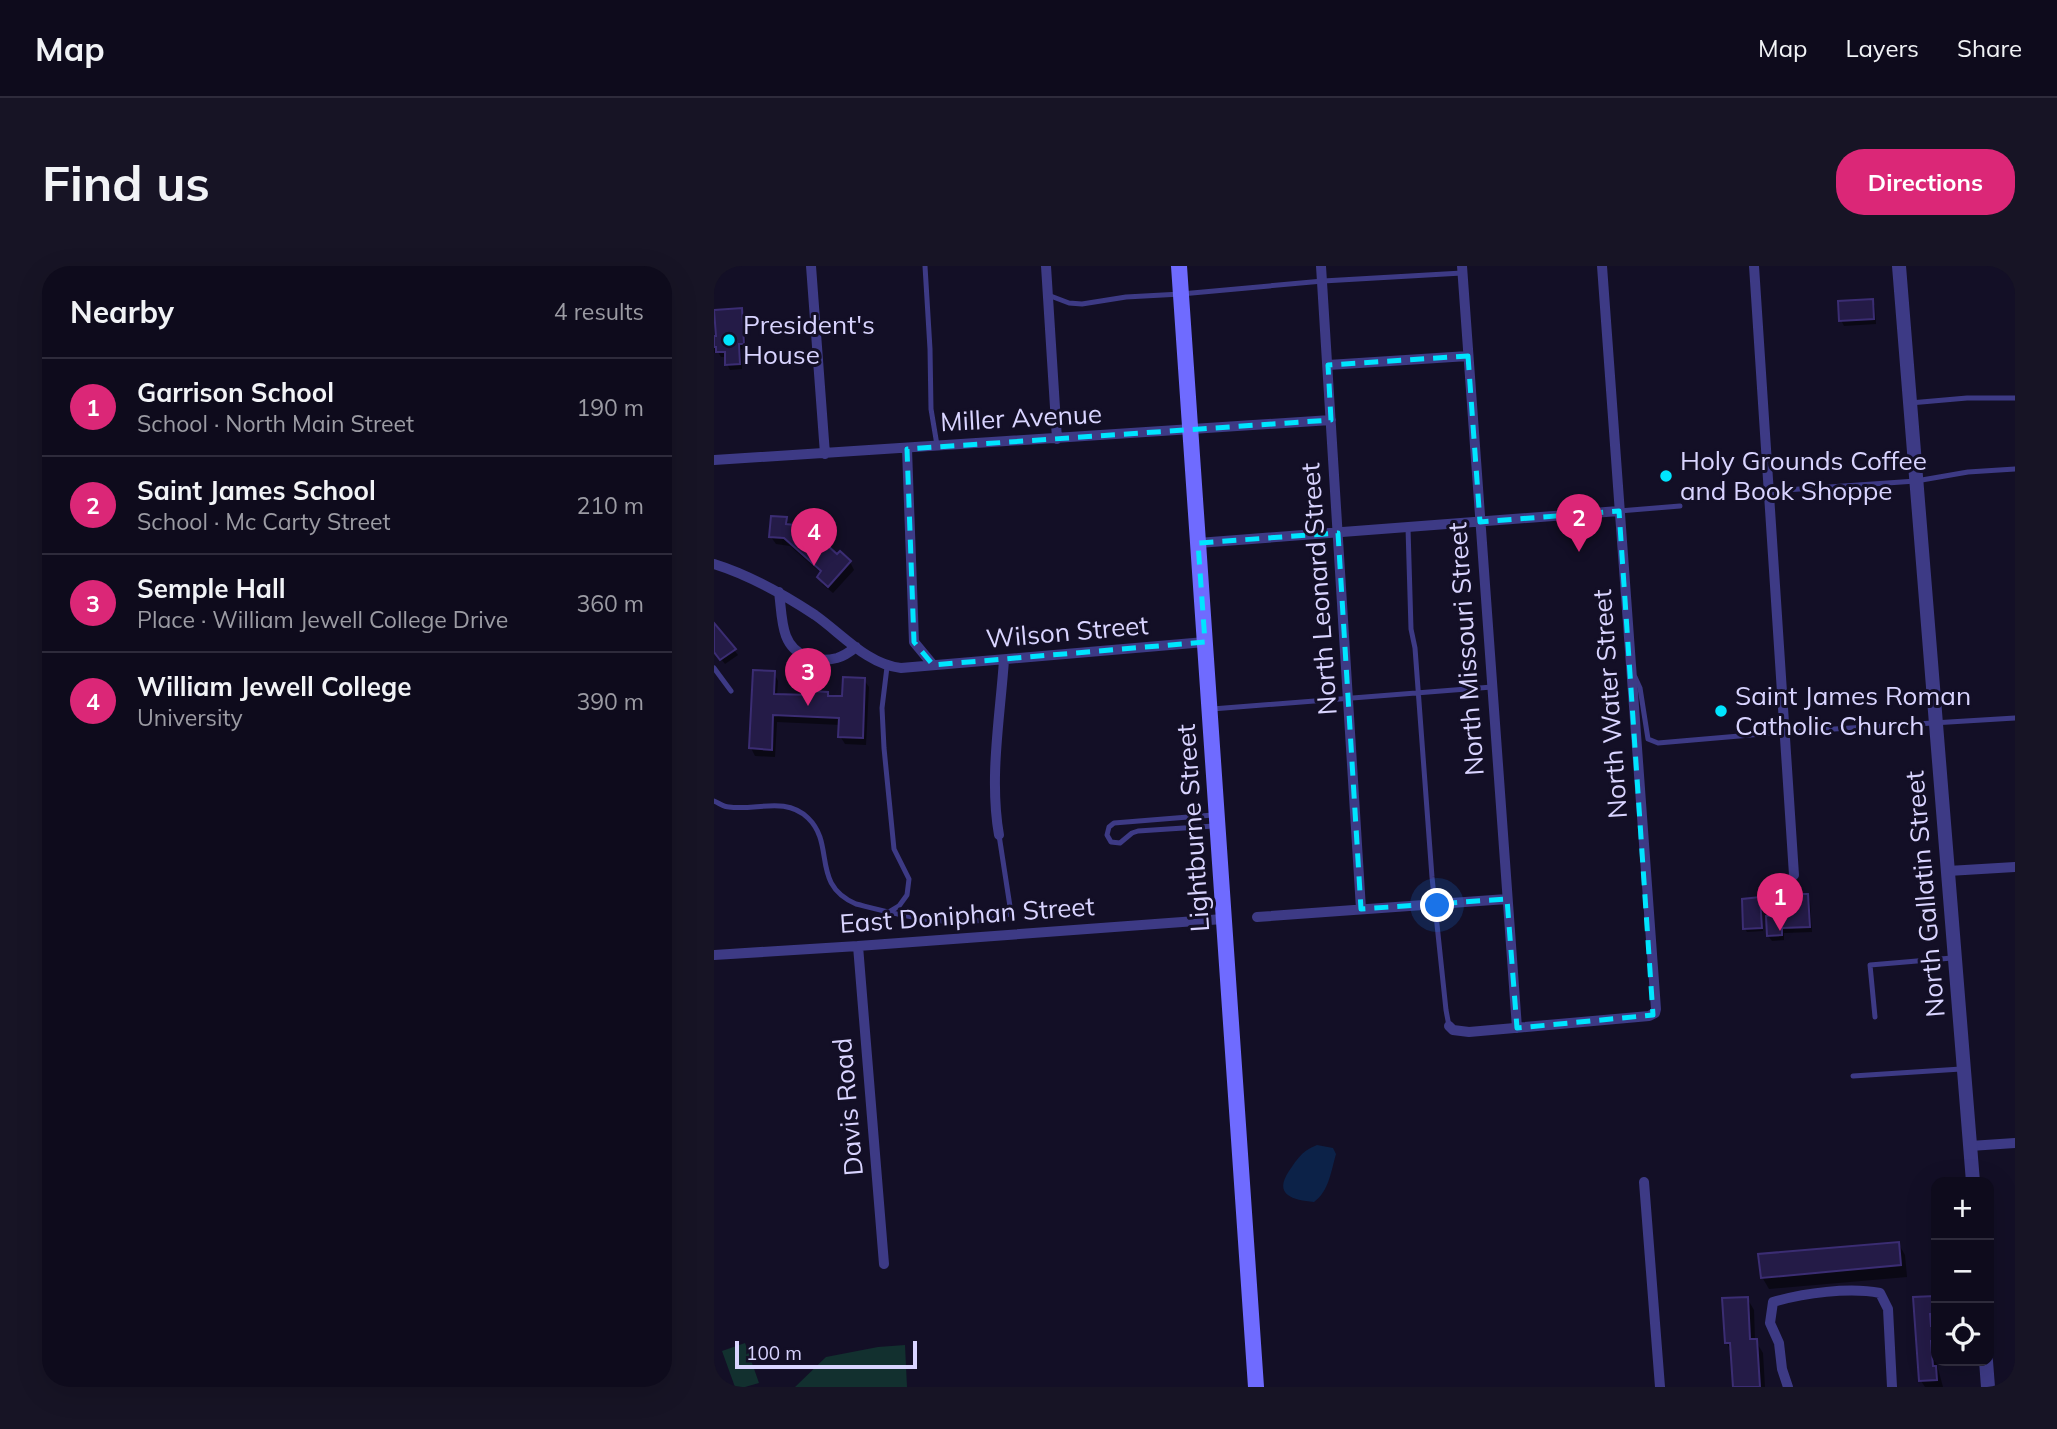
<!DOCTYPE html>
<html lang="en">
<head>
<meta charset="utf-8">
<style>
	:root { --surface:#0e0b1c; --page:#171425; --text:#f1f3f6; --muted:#9b9ba3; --line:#2e2b3b; --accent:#db2777 }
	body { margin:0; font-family:Mulish,sans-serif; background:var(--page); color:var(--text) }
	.controls { position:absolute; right:21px; bottom:21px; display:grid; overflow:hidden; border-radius:14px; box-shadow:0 7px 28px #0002 }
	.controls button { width:63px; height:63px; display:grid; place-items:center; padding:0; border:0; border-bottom:2px solid var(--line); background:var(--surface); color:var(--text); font:35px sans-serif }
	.scale { position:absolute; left:21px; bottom:18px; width:182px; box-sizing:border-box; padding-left:7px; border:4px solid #d9d4ff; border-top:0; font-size:19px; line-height:24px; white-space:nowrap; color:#d9d4ff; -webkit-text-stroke:5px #130f26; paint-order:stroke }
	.you { position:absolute; left:724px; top:640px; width:24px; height:24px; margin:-18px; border:5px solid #fff; border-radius:50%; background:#1a73e8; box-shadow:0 0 0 10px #1a73e833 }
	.badge { display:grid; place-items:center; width:46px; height:46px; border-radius:50%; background:var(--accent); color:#fff; font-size:23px; font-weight:700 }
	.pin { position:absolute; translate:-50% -58px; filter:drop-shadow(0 2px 4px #0008) }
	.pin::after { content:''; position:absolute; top:37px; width:24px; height:21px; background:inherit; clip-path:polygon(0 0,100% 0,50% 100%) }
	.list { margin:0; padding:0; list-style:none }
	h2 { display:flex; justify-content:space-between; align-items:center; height:91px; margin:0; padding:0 28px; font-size:30px }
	h2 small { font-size:23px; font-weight:400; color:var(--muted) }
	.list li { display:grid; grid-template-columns:46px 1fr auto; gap:21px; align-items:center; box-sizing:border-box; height:98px; padding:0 28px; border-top:2px solid var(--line) }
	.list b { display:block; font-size:26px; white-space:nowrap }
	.list p { margin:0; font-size:23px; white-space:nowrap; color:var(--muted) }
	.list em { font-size:23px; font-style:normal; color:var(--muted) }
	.icon { flex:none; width:38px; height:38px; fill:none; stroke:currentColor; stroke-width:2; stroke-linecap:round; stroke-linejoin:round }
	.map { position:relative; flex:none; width:1301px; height:1121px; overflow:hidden; border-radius:28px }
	header { display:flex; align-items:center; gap:42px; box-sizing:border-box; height:98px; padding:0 35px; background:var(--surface); border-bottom:2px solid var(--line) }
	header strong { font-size:33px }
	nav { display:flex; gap:38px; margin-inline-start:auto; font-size:24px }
	.intro { display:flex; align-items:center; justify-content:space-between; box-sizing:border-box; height:168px; padding:0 42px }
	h1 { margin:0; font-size:49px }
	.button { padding:18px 32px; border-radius:28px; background:var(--accent); color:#fff; font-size:24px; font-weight:700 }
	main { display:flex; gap:42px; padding:0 42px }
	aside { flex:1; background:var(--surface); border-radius:28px; box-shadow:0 7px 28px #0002 }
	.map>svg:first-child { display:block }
</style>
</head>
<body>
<header>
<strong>Map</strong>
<nav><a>Map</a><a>Layers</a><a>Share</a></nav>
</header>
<div class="intro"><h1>Find us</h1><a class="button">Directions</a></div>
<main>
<aside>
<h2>Nearby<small>4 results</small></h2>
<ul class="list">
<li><span class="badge">1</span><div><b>Garrison School</b><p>School · North Main Street</p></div><em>190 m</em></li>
<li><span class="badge">2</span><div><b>Saint James School</b><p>School · Mc Carty Street</p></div><em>210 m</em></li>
<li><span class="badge">3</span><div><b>Semple Hall</b><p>Place · William Jewell College Drive</p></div><em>360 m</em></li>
<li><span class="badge">4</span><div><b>William Jewell College</b><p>University</p></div><em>390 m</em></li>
</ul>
</aside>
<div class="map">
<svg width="1301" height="1121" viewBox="0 0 1301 1121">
	<rect width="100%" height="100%" fill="#130f26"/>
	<path fill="#12302f" d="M 31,1077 L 45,1117 L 31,1121 L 21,1121 L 8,1085 Z
		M 191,1079 L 193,1121 L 81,1121 L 112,1091 L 164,1081 Z"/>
	<path fill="#0c2248" d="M 603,879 L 619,882 L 622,888 C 617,905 615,925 600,936 C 579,934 559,929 575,905 C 584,892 588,885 603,879 Z"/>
	<path fill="#0007" d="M 1158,35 L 1161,40 L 1162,58 L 1130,60 L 1127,54 Z
		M 27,44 L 30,49 L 32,83 L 27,83 L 28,103 L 16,104 L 13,98 L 13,91 L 7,91 L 4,86 L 0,87 L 0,72 L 3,72 Z
		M 72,253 L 76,260 L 82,261 L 123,290 L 126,287 L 136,296 L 140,304 L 119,327 L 109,319 L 105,311 L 108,308 L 76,280 L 62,278 L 57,271 Z
		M 0,360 L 24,389 L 11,398 L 0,384 Z
		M 60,407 L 64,415 L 63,430 L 99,431 L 113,428 L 115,431 L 130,432 L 150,414 L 155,421 L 152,479 L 131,478 L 126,470 L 127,459 L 63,456 L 61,491 L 41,490 L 37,482 Z
		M 1093,630 L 1096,635 L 1098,666 L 1070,667 L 1070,674 L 1058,675 L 1054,670 L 1058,652 Z
		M 1046,633 L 1047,636 L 1049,665 L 1033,666 L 1031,663 L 1029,634 Z
		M 1184,977 L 1191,989 L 1193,1011 L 1055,1023 L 1048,1011 Z
		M 1033,1032 L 1040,1044 L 1041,1074 L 1049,1087 L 1051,1121 L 1021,1121 L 1019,1088 L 1012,1076 Z
		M 1220,1032 L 1222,1036 L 1222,1095 L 1229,1121 L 1211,1121 L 1207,1115 L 1201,1033 Z"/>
	<path fill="#241b47" stroke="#3b2d73" stroke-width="2" d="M 1159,33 L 1160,53 L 1125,55 L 1124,35 Z
		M 28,42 L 30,78 L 25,78 L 26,98 L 11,99 L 11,86 L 2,86 L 2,81 L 0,81 L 0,70 L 2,70 L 0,44 Z
		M 57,250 L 73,251 L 72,258 L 81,259 L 85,254 L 123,288 L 126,285 L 137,295 L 114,321 L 103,311 L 107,305 L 70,272 L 55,271 Z
		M 0,357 L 22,383 L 6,394 L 0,386 Z
		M 39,404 L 61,405 L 60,428 L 97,429 L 97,425 L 114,426 L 114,430 L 128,430 L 129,411 L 151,412 L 149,472 L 124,471 L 125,452 L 59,449 L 58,484 L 35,482 Z
		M 1079,624 L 1085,624 L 1085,628 L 1094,628 L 1096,661 L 1068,662 L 1068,669 L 1053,670 L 1052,650 L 1057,650 L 1055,630 L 1075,629 L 1074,625 Z
		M 1046,631 L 1048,662 L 1029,663 L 1028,633 Z
		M 1185,976 L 1187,999 L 1047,1012 L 1044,988 Z
		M 1221,1030 L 1222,1048 L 1216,1048 L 1217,1060 L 1222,1060 L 1222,1075 L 1217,1075 L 1219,1100 L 1222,1100 L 1223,1114 L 1205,1115 L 1199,1031 Z
		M 1034,1031 L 1036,1073 L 1043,1073 L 1046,1121 L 1019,1121 L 1016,1077 L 1011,1077 L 1008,1032 Z"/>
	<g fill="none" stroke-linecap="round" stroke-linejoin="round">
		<path stroke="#3d3a85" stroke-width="5" d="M 211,0 L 216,83 L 217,143 L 223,179
			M 334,29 L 355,37 L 368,38 L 412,31 L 467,28 L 609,15 L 748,7
			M 1196,137 L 1253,132 L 1301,132
			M 1055,225 L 1202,215 L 1254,206 L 1301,203
			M 905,245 L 966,240
			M 694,262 L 697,363 L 701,382 L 718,611 L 732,744 L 735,760
			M 173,401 L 168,442 L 170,482 L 180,583 L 195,613 L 193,629 L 185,640 L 175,646
			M 0,402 L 17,425
			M 921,411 L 926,422 L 934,473 L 944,477 L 1071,466 L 1301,452
			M 498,443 L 778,421
			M 0,535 C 5,537 10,541 15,541 C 42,545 71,530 94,552 C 122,579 96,618 142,638 C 186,649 225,660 271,654 C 280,653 288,652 297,647 L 285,569
			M 499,549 L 400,557 L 395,561 L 393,569 L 397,576 L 406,577 L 418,567 L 424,565 L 500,560
			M 1161,751 L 1156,699 L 1238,692
			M 1139,810 L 1247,803"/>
		<path stroke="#3d3a85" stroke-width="10" d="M 97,0 L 111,188
			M 332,0 L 343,173
			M 607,0 L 647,643
			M 748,0 L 803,762
			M 1040,0 L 1080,609
			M 614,99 L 754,90
			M 193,183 L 200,376 L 219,399
			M 0,194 L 617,154
			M 484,277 L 905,245
			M 0,298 C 36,309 69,328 101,349 C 128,368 154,399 187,402 L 491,376
			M 65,326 C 67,340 67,357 72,370 C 80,391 103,397 123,392 C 130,390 137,385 142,381
			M 285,569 C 275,512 286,452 290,394
			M 1234,605 L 1301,601
			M 543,651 L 793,633
			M 144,680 L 170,998
			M 0,689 L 144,680 L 509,653
			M 735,760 L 739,764 L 755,766 L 935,750 L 941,747 L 942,743 L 888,0
			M 1256,880 L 1301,877
			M 930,916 L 946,1121
			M 1074,1121 L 1068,1103 L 1065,1077 L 1056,1057 L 1059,1036 C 1090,1027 1135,1021 1166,1027 L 1174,1043 L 1178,1121"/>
		<path stroke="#3d3a85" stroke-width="14" d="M 1185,0 L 1259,916
			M 1272,1095 L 1274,1121"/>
		<path stroke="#6f6bff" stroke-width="16" d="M 465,0 C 491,374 516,747 542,1121"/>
	</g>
	<path fill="none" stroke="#00e5ff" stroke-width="5" stroke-dasharray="14 9" stroke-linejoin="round" d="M 754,90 L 766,256 L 905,245 L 939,749 L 803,762 L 793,633 L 647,643 L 624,267 L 484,277 L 491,376 L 219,399 L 200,376 L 193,183 L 617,154 L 614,99 Z"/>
	<g fill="#00e5ff" stroke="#130f26" stroke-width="2.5">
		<circle cx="15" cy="74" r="7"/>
		<circle cx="952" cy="210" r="7"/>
		<circle cx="1007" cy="445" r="7"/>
	</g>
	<g text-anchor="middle" stroke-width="6" stroke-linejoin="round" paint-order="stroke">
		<g font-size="26" fill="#d9d4ff" stroke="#130f26" text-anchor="start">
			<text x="29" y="68">President's<tspan x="29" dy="30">House</tspan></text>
			<text x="966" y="204">Holy Grounds Coffee<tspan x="966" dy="30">and Book Shoppe</tspan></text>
			<text x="1021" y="439">Saint James Roman<tspan x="1021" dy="30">Catholic Church</tspan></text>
		</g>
		<g font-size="26" fill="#d9d4ff" stroke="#130f26">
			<text transform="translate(307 152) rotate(-3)" y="9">Miller Avenue</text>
			<text transform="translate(605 323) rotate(-94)" y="9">North Leonard Street</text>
			<text transform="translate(353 366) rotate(-5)" y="9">Wilson Street</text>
			<text transform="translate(752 383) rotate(-94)" y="9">North Missouri Street</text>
			<text transform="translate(896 438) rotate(-94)" y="9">North Water Street</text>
			<text transform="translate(479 562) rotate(-94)" y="9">Lightburne Street</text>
			<text transform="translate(1211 628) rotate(-95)" y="9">North Gallatin Street</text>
			<text transform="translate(253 649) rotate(-4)" y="9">East Doniphan Street</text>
			<text transform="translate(134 841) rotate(-95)" y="9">Davis Road</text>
		</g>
	</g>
</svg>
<div class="controls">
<button>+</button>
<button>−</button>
<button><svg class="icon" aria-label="locate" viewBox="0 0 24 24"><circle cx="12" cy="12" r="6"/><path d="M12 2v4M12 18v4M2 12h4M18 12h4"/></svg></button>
</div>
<div class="scale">100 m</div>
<div class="you"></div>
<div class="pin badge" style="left:1066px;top:665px">1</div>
<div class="pin badge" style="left:865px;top:286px">2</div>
<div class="pin badge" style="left:94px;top:440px">3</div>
<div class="pin badge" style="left:100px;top:300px">4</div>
</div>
</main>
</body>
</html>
